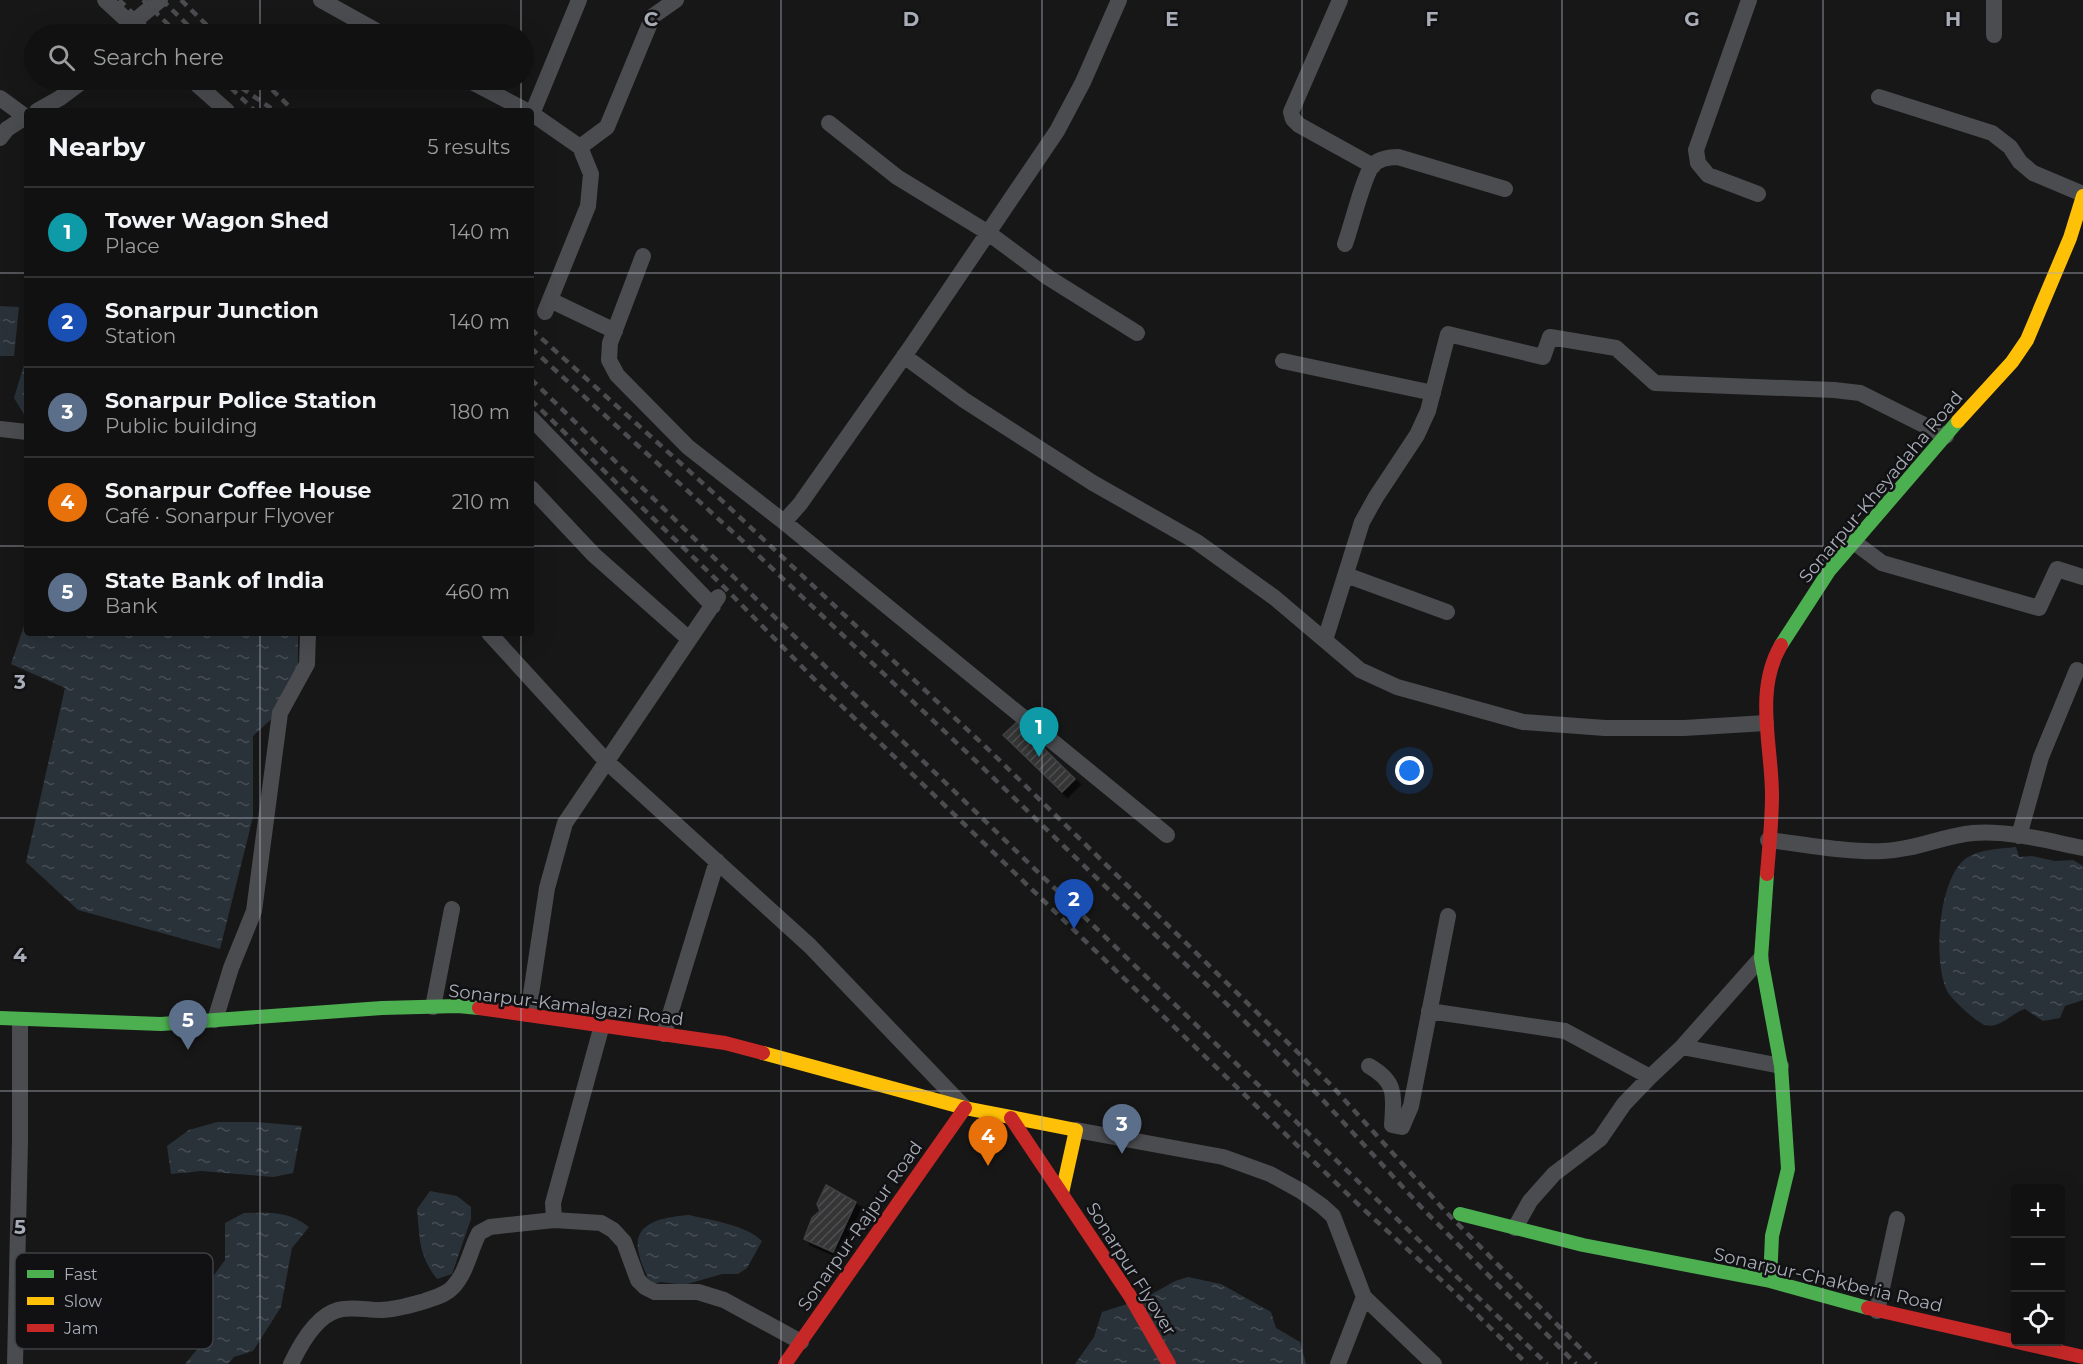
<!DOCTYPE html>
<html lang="en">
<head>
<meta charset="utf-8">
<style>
	:root { --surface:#111; --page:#1e1f1f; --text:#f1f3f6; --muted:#9c9d9f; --line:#303131; --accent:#8c9099 }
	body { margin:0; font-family:Montserrat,sans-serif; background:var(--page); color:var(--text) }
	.controls { position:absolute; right:18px; bottom:18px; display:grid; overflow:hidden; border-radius:6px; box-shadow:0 6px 24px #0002 }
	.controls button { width:54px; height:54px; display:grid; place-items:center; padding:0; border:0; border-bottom:2px solid var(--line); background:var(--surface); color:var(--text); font:30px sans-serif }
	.you { position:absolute; left:1410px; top:771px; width:21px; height:21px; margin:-15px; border:4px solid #fff; border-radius:50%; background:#1a73e8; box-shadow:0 0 0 9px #1a73e833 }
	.badge { display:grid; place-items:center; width:39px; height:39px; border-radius:50%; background:var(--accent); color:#fff; font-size:20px; font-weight:700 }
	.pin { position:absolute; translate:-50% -50px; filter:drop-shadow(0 2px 3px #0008) }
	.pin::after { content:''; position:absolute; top:32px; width:21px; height:18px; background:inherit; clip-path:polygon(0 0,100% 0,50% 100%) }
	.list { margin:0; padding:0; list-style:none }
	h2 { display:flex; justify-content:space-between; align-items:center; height:78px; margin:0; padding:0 24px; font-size:26px }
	h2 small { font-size:20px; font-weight:400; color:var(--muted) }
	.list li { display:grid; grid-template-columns:39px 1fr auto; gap:18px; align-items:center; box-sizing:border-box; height:90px; padding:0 24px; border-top:2px solid var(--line) }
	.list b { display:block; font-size:22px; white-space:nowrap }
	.list p { margin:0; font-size:20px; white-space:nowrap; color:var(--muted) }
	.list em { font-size:20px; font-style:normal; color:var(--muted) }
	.icon { flex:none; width:33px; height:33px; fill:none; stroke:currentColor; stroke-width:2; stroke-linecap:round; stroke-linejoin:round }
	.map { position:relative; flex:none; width:2083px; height:1364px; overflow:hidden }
	.search { position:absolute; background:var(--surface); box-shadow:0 6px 24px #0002; left:24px; top:24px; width:510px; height:66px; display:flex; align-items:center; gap:15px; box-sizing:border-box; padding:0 21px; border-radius:33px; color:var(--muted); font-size:22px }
	.panel { position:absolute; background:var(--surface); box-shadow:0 6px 24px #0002; left:24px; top:108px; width:510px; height:528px; border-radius:6px }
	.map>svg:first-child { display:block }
</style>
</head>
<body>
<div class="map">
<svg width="2083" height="1364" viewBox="0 0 2083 1364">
	<defs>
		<pattern id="water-ripples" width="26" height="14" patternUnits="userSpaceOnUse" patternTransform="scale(1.5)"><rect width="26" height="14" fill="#2a3239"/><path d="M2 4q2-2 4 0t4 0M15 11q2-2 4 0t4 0" fill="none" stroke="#464d54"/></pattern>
		<pattern id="building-hatch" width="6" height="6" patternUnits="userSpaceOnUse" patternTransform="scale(1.5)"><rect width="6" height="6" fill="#353536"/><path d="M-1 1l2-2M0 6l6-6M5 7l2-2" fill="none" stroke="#4f5051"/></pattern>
		<filter id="shadow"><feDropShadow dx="5.5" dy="5.5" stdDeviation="0" flood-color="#0009"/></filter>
	</defs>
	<rect width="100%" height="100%" fill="#171717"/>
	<path fill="url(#water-ripples)" d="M 0,306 L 19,307 L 14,356 L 0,356 Z
		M 27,355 L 27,419 L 14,398 Z
		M 27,617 L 27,633 L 298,633 L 298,673 L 292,700 L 253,736 L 253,817 L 220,949 L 78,910 L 26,862 L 65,688 L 11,664 Z
		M 2016,847 L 2019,857 L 2032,856 L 2055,861 L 2073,860 L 2083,866 L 2083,1000 L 2065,1006 L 2060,1018 L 2043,1021 L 2025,1009 C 2011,1013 2001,1029 1985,1025 C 1976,1022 1952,1000 1947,991 C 1933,962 1938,882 1964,860 C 1977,849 2000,849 2016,847 Z
		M 217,1122 L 256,1122 L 302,1126 L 293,1173 L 273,1177 L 201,1171 L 171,1174 L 167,1146 L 189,1130 Z
		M 430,1191 L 457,1196 L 471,1207 L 471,1219 L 452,1274 L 437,1279 C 418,1254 420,1239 417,1209 Z
		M 244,1213 C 270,1213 287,1210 309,1227 L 292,1248 L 281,1307 L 253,1351 L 234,1357 L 228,1364 L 185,1364 L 204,1341 L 213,1323 L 206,1316 L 201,1293 L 225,1260 L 225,1223 Z
		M 689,1215 C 711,1220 746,1225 762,1241 L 747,1268 L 738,1274 L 722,1274 L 684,1285 L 661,1282 L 651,1285 C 647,1275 641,1264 639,1254 C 630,1221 666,1217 689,1215 Z
		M 1188,1277 L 1221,1284 L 1271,1312 L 1276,1328 L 1300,1342 L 1306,1364 L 1075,1364 L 1094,1337 L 1102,1312 L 1143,1299 L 1175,1281 Z"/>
	<path fill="url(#building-hatch)" stroke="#3f4043" stroke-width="1.5" filter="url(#shadow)" d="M 1017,722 L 1075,779 L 1062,792 L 1003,735 Z
		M 826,1185 L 856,1202 L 833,1252 L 804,1239 L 812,1218 L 820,1211 L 817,1204 Z"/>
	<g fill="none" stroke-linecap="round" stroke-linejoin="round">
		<path stroke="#4b4c50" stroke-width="16" d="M 105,0 L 142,34
			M 321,0 L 382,34
			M 1340,0 L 1291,112 L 1293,119 L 1299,125 L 1373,166
			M 1749,0 L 1696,150 L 1698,163 L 1708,175 L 1758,194
			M 123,34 L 131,24 L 160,0
			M 1994,35 L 1994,0
			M 192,80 L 227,111
			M 468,80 L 527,111
			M 1879,97 L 1992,133 L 2010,147 L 2020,162 L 2033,173 L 2083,194
			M 0,98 L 26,117
			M 37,111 L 60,98 L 84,80
			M 531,113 L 580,147 L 591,174 L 588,206 L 545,312
			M 532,114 L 579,0
			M 829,123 L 897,177 L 987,232 L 1049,278 L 1137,333
			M 0,138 L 7,129 L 27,116
			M 580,147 L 607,127 L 653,16 L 676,0
			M 1345,244 C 1351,228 1363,178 1372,166 C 1379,158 1389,157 1398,157 L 1505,189
			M 643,256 L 610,343 L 609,360 L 617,375 L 688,447 L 784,522 L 1167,835
			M 550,300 L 615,331
			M 904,356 L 964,400 L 1093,483 L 1197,542 L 1275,598 L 1360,670 L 1397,687 L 1523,722 L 1605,728 L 1684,728 L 1766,723
			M 1283,361 L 1433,393
			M 531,418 L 713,606
			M 0,429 L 27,432
			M 531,488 L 594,555 L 689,639
			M 784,522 L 800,504 L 912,345 L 1057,131 L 1083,82 L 1119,0
			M 1854,542 L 1882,563 L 2039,608 L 2057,569 L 2083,577
			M 1346,575 L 1447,612
			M 489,633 L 606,761 L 810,946 L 964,1107
			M 1325,640 L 1362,522 L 1376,497 L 1417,435 L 1428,411 L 1448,334 L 1543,357 L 1550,337 L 1616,348 L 1655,383 L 1834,390 L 1860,393 L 1946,436
			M 2019,836 L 2041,757 L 2077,670
			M 1768,840 C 1803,844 1849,853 1883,851 C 1915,850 1942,836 1973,833 C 2009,830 2048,841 2083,848
			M 433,1007 L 452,909
			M 1429,1011 L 1565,1031 L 1650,1077
			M 528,1014 L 547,888 L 565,823 L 718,597
			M 215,1020 L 231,968 L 254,911 L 280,713 L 307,664 L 308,633
			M 664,1034 L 717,861
			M 1682,1047 L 1781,1066
			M 1369,1066 C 1397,1082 1394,1095 1392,1125 L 1402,1127 L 1411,1106 L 1448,916
			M 1076,1130 L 1223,1157 L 1270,1174 L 1301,1191 L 1322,1206 L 1333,1216 L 1364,1297 L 1434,1364
			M 554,1220 L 553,1203 L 602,1025
			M 1515,1228 L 1530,1201 L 1554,1174 L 1600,1139 L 1624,1104 L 1650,1077 L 1682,1047 L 1761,958
			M 1877,1311 L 1897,1219
			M 15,1364 L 20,1141 L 20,1020
			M 291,1364 C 300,1345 316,1316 338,1310 C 352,1306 366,1310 380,1310 C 395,1310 411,1305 425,1301 C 435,1297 446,1295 453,1287 C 467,1272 470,1250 479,1233 L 490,1227 L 554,1220 L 601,1223 L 613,1230 L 624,1242 L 638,1280 L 645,1287 L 655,1292 L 698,1292 L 724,1300 L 801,1342
			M 1338,1364 L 1364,1297"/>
		<path stroke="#4caf50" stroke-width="14" d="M 1781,645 L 1829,571 L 1958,421
			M 1767,874 L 1761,958 L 1781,1066 L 1788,1169 L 1772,1236 L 1770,1281
			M 0,1018 L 161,1024 L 382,1008 L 458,1006 L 479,1008
			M 1460,1214 L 1583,1245 L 1770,1281 L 1868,1308"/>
		<path stroke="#ffc107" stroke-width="14" d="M 1958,421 L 2012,362 L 2027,340 L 2070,238 L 2083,196
			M 763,1053 L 965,1108 L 1076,1130 L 1062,1193"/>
		<path stroke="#c62828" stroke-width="14" d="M 1767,874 C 1769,848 1772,822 1772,795 C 1772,746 1754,691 1781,645
			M 479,1008 L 725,1043 L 763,1053
			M 1011,1118 L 1130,1296 L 1169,1364
			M 1868,1308 L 2083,1357
			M 785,1364 L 965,1108"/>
		<path stroke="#4b4c4f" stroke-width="4.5" stroke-dasharray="8 6" stroke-linecap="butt" d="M 119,0 L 155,34
			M 143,0 L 178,34
			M 162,0 L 197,34
			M 181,0 L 216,34
			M 201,80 L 234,111
			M 230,80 L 275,111
			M 262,80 L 294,111
			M 231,88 L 255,111
			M 531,329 L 717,496 L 989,750 L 1331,1085 L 1446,1212 L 1596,1364
			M 531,348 L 758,555 L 978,763 L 1267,1043 L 1321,1098 L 1423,1209 L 1576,1364
			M 531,379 L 832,673 L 1547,1364
			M 531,400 L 725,588 L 820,685 L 1360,1206 L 1451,1289 L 1527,1364"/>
	</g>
	<path fill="none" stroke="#a8adb8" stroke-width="1.5" stroke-opacity="0.55" d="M 260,0 L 260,34M 521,0 L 521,34M 781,0 L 781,1364M 1042,0 L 1042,1364M 1302,0 L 1302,1364M 1562,0 L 1562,1364M 1823,0 L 1823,1364M 260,80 L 260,111M 521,80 L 521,111M 0,273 L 27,273M 531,273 L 2083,273M 0,546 L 27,546M 531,546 L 2083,546M 260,633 L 260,1364M 521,633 L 521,1364M 0,818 L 2083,818M 0,1091 L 2083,1091"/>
	<g text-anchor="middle" stroke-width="5" stroke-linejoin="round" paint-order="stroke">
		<g font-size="18" fill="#a8adb8" stroke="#111113">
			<text transform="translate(1881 487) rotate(-50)" y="6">Sonarpur-Kheyadaha Road</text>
			<text transform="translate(566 1005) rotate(7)" y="6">Sonarpur-Kamalgazi Road</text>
			<text transform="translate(860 1226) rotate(-55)" y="6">Sonarpur-Rajpur Road</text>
			<text transform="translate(1131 1269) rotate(58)" y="6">Sonarpur Flyover</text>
			<text transform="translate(1828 1280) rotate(13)" y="6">Sonarpur-Chakberia Road</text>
		</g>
	</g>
	<rect x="15" y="1253" width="198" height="96" rx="9" fill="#111113" stroke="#3e4045" stroke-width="1.5"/>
	<rect x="27" y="1270" width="27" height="8" fill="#4caf50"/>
	<rect x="27" y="1297" width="27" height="8" fill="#ffc107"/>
	<rect x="27" y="1324" width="27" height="8" fill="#c62828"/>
	<g font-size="16" fill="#a8adb8">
		<text x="64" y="1280">Fast</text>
		<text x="64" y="1307">Slow</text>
		<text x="64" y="1334">Jam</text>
	</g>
	<g font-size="20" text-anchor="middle" font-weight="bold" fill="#a8adb8" stroke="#111113" stroke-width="5" stroke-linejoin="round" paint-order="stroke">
		<text x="651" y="26">C</text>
		<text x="911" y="26">D</text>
		<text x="1172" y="26">E</text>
		<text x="1432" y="26">F</text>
		<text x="1692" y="26">G</text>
		<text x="1953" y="26">H</text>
		<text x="20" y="689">3</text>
		<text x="20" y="962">4</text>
		<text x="20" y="1234">5</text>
	</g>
</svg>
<div class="controls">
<button>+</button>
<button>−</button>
<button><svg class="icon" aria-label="locate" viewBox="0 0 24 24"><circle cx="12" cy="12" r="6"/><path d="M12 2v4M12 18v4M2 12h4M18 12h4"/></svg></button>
</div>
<div class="you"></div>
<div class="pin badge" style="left:1039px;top:757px;background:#0f9aa8">1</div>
<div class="pin badge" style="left:1074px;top:929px;background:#1a4fb4">2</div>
<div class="pin badge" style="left:1122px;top:1154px;background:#5c6f8a">3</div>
<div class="pin badge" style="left:988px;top:1166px;background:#e8710a">4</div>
<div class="pin badge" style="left:188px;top:1050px;background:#5c6f8a">5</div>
<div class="search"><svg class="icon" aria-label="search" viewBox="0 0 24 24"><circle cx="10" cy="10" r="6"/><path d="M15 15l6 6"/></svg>Search here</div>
<section class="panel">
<h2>Nearby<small>5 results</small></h2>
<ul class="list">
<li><span class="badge" style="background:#0f9aa8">1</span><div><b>Tower Wagon Shed</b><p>Place</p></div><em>140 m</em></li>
<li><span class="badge" style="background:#1a4fb4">2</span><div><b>Sonarpur Junction</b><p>Station</p></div><em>140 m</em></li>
<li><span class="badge" style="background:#5c6f8a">3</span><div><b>Sonarpur Police Station</b><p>Public building</p></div><em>180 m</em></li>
<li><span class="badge" style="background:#e8710a">4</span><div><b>Sonarpur Coffee House</b><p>Café · Sonarpur Flyover</p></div><em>210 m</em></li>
<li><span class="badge" style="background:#5c6f8a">5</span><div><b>State Bank of India</b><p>Bank</p></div><em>460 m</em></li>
</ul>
</section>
</div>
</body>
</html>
